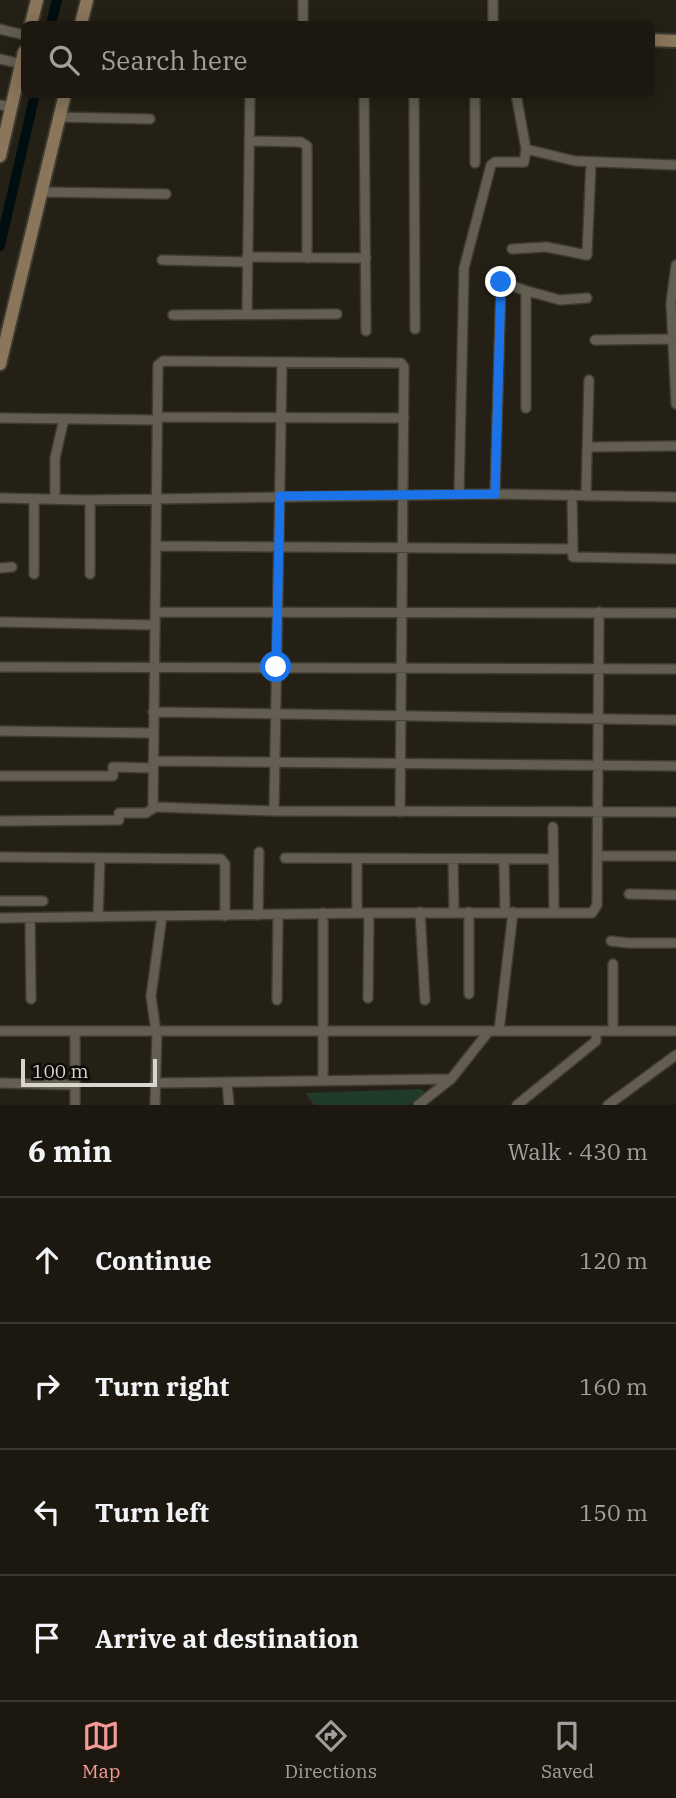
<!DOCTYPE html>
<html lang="en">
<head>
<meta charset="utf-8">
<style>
	:root { --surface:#1c1810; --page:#29251e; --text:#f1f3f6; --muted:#a0a09f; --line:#3a3730; --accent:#f59b97 }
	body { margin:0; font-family:"IBM Plex Serif",serif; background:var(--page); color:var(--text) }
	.scale { position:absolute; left:21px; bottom:18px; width:136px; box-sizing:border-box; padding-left:7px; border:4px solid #d8d5ce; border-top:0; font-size:19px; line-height:24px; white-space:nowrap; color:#d8d5ce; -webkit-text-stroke:5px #0c0a06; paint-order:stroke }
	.stop { position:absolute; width:21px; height:21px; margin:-16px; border:5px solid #1a73e8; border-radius:50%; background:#fff }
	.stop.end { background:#1a73e8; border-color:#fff; box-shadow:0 2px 7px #0008 }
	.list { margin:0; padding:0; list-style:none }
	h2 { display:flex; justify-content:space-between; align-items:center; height:91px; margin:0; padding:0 28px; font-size:30px }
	h2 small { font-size:23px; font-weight:400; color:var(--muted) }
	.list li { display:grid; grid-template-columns:46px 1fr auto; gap:21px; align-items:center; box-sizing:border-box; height:126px; padding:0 28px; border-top:2px solid var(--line) }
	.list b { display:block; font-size:26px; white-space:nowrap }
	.list em { font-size:23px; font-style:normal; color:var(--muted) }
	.icon { flex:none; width:38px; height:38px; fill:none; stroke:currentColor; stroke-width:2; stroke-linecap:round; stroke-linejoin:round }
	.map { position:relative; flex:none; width:676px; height:1105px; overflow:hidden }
	.search { position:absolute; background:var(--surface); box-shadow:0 4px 18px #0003; left:21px; right:21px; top:21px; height:77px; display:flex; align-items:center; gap:18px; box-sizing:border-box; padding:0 24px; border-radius:10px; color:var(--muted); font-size:26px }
	.sheet { height:595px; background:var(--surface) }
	nav { display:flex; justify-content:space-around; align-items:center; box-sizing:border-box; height:98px; border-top:2px solid var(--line); background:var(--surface); font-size:19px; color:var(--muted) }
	nav a { display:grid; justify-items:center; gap:4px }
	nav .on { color:var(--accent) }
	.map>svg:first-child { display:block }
</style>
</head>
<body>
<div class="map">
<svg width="676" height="1105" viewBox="0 0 676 1105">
	<rect width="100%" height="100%" fill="#252015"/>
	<path fill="#203b2a" d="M 421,1089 L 425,1093 L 409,1105 L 314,1105 L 306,1093 Z"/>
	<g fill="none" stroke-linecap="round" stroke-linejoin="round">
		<path stroke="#000e0f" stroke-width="10" d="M 51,24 L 57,0
			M 0,246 L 35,94"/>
		<g stroke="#3e3b33" stroke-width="12">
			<path id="street" d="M 303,0 L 303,24
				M 493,0 L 493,24
				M 0,29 L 24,35
				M 0,59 L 22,64
				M 364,94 L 366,331
				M 414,94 L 415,329
				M 475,94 L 475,163
				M 0,105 L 11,107
				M 59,117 L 150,119
				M 249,141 L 301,142 L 307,146 L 307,258
				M 526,149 L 575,161 L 676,165
				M 41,192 L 166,194
				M 512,249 L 546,247 L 587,255 L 591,162
				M 247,257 L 366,258
				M 162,260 L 247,262
				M 676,265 L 671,303 L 676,404
				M 496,280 L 524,290 L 526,294 L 526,408
				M 524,290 L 560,300 L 587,298
				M 173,315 L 337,314
				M 247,315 L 250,94
				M 595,340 L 673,339
				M 157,417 L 404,418
				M 0,418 L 157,420
				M 588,447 L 676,446
				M 459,494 L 464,268 L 491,165 L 495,162 L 524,162 L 526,149 L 516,94
				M 495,494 L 501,282
				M 572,495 L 573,557 L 676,559
				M 586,496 L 589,380
				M 0,498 L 84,500 L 495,494 L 676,497
				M 34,499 L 34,574
				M 55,499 L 55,458 L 64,419
				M 156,546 L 572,549
				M 0,568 L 12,567
				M 90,574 L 90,500
				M 155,612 L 676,613
				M 0,622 L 155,625
				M 0,667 L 676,669
				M 153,712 L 676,720
				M 0,731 L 153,733
				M 153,761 L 676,766
				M 0,776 L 113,776 L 113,767 L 153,768
				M 155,807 L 153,804 L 158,365 L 163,361 L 401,363 L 404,367 L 400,812
				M 274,811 L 282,363
				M 0,821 L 119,820 L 119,813 L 146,813 L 155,807 L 274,811 L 676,812
				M 553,827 L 554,913
				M 597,856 L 676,856
				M 0,857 L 221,859 L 225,864 L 225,916
				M 285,858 L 553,859
				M 357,859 L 357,913
				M 453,859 L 454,912
				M 504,859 L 505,912
				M 629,894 L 676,895
				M 0,901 L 43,901
				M 420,912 L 425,1000
				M 469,912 L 469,994
				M 258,915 L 259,852
				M 98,917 L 100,858
				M 0,918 L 369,913 L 592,913 L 597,905 L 599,612
				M 30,918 L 31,999
				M 611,941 L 628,943 L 676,943
				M 368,998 L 369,913
				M 277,1000 L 278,914
				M 0,1031 L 676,1031
				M 75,1031 L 75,1105
				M 499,1031 L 513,912
				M 613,1031 L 613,964
				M 156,1032 L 151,996 L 162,916
				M 323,1081 L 323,913
				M 0,1083 L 75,1085
				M 155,1083 L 451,1079
				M 227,1083 L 229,1105
				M 155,1105 L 157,1032
				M 418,1105 L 451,1079 L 489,1031
				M 517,1105 L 596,1041 L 596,1031
				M 608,1105 L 676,1055"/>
		</g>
		<g stroke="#3e3b33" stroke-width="16">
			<path id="secondary" d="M 31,24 L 37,0
				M 81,24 L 87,0
				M 652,40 L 676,41
				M 0,156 L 24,52
				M 0,364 L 65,94"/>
		</g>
		<use href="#street" stroke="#635e51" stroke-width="9"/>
		<use href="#secondary" stroke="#8a765b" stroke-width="12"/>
	</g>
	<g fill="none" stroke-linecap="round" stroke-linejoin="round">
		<path stroke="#1a73e8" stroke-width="9" d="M 276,667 L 280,496 L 495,494 L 501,282"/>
	</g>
</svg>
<div class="scale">100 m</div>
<div class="stop" style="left:276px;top:667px"></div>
<div class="stop end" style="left:501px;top:282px"></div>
<div class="search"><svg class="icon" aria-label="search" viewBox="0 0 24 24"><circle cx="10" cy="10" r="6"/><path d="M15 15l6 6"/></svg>Search here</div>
</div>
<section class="sheet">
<h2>6 min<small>Walk · 430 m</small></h2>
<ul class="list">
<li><svg class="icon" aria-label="ahead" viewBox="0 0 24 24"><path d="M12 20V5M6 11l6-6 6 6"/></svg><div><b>Continue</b></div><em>120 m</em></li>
<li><svg class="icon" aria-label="right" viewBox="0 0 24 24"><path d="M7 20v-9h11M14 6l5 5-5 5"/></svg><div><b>Turn right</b></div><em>160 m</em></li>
<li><svg class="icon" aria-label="left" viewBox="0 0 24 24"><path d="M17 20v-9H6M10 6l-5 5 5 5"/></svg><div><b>Turn left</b></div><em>150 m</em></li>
<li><svg class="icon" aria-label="arrive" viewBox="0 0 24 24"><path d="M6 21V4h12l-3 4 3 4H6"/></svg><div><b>Arrive at destination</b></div></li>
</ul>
</section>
<nav>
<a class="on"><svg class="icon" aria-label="map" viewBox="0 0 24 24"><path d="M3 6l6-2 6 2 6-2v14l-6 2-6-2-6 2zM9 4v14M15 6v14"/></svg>Map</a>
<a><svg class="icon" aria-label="directions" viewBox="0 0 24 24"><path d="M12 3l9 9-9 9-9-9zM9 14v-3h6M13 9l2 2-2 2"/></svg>Directions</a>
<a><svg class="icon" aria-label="saved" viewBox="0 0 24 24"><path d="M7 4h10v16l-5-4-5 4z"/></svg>Saved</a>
</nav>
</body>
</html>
